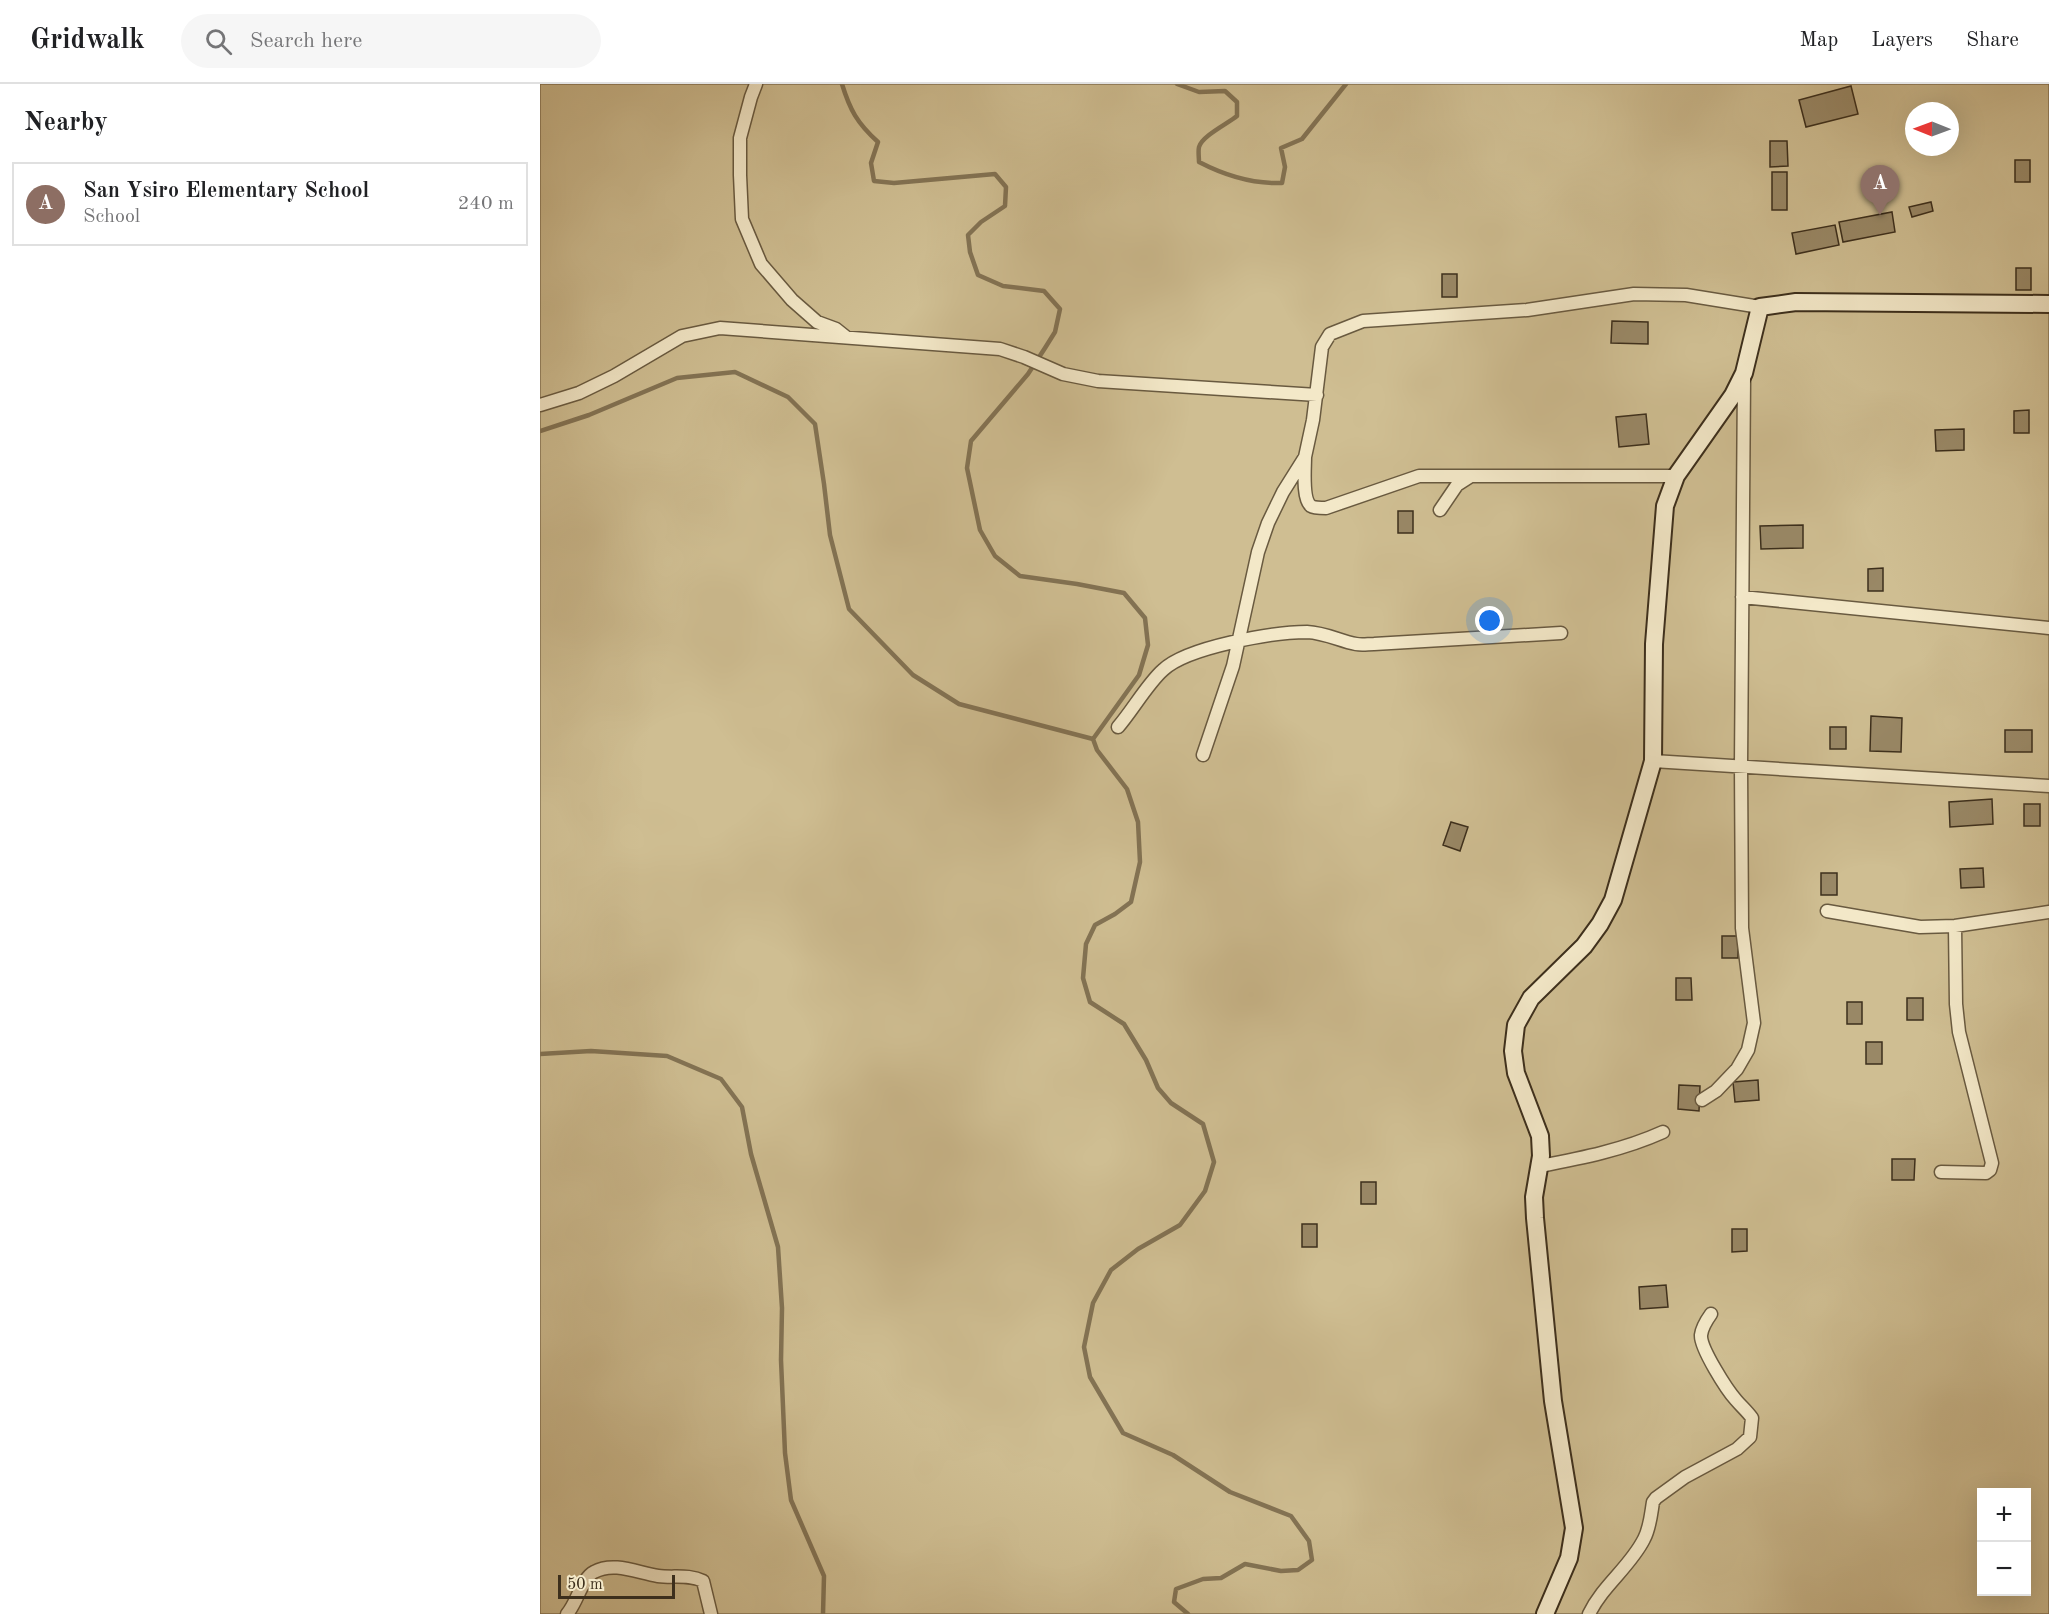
<!DOCTYPE html>
<html lang="en">
<head>
<meta charset="utf-8">
<style>
	:root { --surface:#fff; --page:#f6f6f6; --text:#202124; --muted:#757577; --line:#e0e0e0; --accent:#8f2418 }
	body { margin:0; font-family:"Old Standard TT",serif; background:var(--page); color:var(--text) }
	.controls { position:absolute; right:18px; bottom:18px; display:grid; overflow:hidden; border-radius:0px; box-shadow:0 6px 24px #0002 }
	.controls button { width:54px; height:54px; display:grid; place-items:center; padding:0; border:0; border-bottom:2px solid var(--line); background:var(--surface); color:var(--text); font:30px sans-serif }
	.compass { position:absolute; left:1365px; top:18px; width:54px; height:54px; border-radius:50%; background:var(--surface); box-shadow:0 6px 24px #0002; rotate:271deg }
	.scale { position:absolute; left:18px; bottom:15px; width:117px; box-sizing:border-box; padding-left:6px; border:3px solid #3d2f1c; border-top:0; font-size:16px; line-height:21px; white-space:nowrap; color:#3d2f1c; -webkit-text-stroke:4px #f3e8c8; paint-order:stroke }
	.you { position:absolute; left:950px; top:537px; width:21px; height:21px; margin:-15px; border:4px solid #fff; border-radius:50%; background:#1a73e8; box-shadow:0 0 0 9px #1a73e833 }
	.badge { display:grid; place-items:center; width:39px; height:39px; border-radius:50%; background:var(--accent); color:#fff; font-size:20px; font-weight:700 }
	.pin { position:absolute; translate:-50% -50px; filter:drop-shadow(0 2px 3px #0008) }
	.pin::after { content:''; position:absolute; top:32px; width:21px; height:18px; background:inherit; clip-path:polygon(0 0,100% 0,50% 100%) }
	.list { margin:0; padding:0; list-style:none }
	h2 { display:flex; justify-content:space-between; align-items:center; height:78px; margin:0; padding:0 24px; font-size:26px }
	h2 small { font-size:20px; font-weight:400; color:var(--muted) }
	.list li { display:grid; grid-template-columns:39px 1fr auto; gap:18px; align-items:center; box-sizing:border-box; height:84px; margin:0 12px 12px; padding:0 12px; border:2px solid var(--line); border-radius:0px }
	.list b { display:block; font-size:22px; white-space:nowrap }
	.list p { margin:0; font-size:20px; white-space:nowrap; color:var(--muted) }
	.list em { font-size:20px; font-style:normal; color:var(--muted) }
	.icon { flex:none; width:33px; height:33px; fill:none; stroke:currentColor; stroke-width:2; stroke-linecap:round; stroke-linejoin:round }
	.map { position:relative; flex:none; width:1509px; height:1530px; overflow:hidden }
	header { display:flex; align-items:center; gap:36px; box-sizing:border-box; height:84px; padding:0 30px; background:var(--surface); border-bottom:2px solid var(--line) }
	header strong { font-size:28px }
	nav { display:flex; gap:33px; margin-inline-start:auto; font-size:21px }
	.search { width:420px; height:54px; background:var(--page); display:flex; align-items:center; gap:15px; box-sizing:border-box; padding:0 21px; border-radius:33px; color:var(--muted); font-size:22px }
	main { display:flex }
	aside { flex:1; background:var(--surface) }
	.map>svg:first-child { display:block }
</style>
</head>
<body>
<header>
<strong>Gridwalk</strong>
<div class="search"><svg class="icon" aria-label="search" viewBox="0 0 24 24"><circle cx="10" cy="10" r="6"/><path d="M15 15l6 6"/></svg>Search here</div>
<nav><a>Map</a><a>Layers</a><a>Share</a></nav>
</header>
<main>
<aside>
<h2>Nearby<small></small></h2>
<ul class="list">
<li><span class="badge" style="background:#8d6e63">A</span><div><b>San Ysiro Elementary School</b><p>School</p></div><em>240 m</em></li>
</ul>
</aside>
<div class="map">
<svg width="1509" height="1530" viewBox="0 0 1509 1530">
	<rect width="100%" height="100%" fill="#eddbaa"/>
	<filter id="stains"><feTurbulence type="fractalNoise" baseFrequency=".00333" numOctaves="4"/><feColorMatrix values="0 0 0 0 .2 0 0 0 0 .09 0 0 0 0 .02 0 0 0 .5 -.17"/></filter>
	<radialGradient id="worn" r=".72"><stop offset=".6" stop-color="#630" stop-opacity="0"/><stop offset="1" stop-color="#630" stop-opacity=".3"/></radialGradient>
	<path fill="#cfbe92" stroke="#867657" stroke-width="1.5" fill-rule="evenodd" d="M 0,0 L 1509,0 L 1509,1530 L 0,1530 ZM 1374,27 L 1410,27 L 1410,63 L 1374,63 ZM 1442,1408 L 1486,1408 L 1486,1508 L 1442,1508 Z"/>
	<g fill="none" stroke-linecap="round" stroke-linejoin="round">
		<path stroke="#837354" stroke-width="4.5" d="M 302,0 C 310,26 317,39 338,58 L 331,79 L 334,97 L 354,99 L 455,90 L 466,103 L 465,122 L 441,138 L 428,151 L 430,168 L 438,191 L 463,202 L 504,207 L 520,225 L 515,248 L 505,264 L 488,290 L 431,357 L 427,384 L 440,446 L 455,472 L 480,492 L 537,500 L 584,509 L 605,534 L 608,561 L 599,591 L 553,655
			M 637,0 L 659,8 L 685,7 L 697,18 L 697,32 C 687,40 662,52 659,63 C 658,67 659,74 659,78 C 684,91 714,100 742,99 L 745,83 L 741,64 L 762,55 L 806,0
			M 0,347 L 49,331 L 137,294 L 195,288 L 248,313 L 275,340 L 284,400 L 290,451 L 309,525 L 373,591 L 419,620 L 553,655
			M 553,655 L 557,666 L 587,705 L 598,738 L 600,778 L 591,818 L 575,830 L 555,841 L 546,860 L 543,894 L 550,918 L 584,940 L 606,976 L 618,1004 L 631,1019 L 663,1040 L 674,1078 L 665,1107 L 640,1141 L 598,1165 L 571,1186 L 553,1219 L 544,1263 L 550,1293 L 583,1349 L 633,1371 L 690,1408 L 751,1432 L 769,1457 L 772,1476 L 758,1486 L 741,1487 L 705,1480 L 681,1494 L 663,1495 L 636,1505 L 634,1518 L 648,1530
			M 0,970 L 51,967 L 127,972 L 181,995 L 202,1023 L 211,1070 L 238,1163 L 242,1224 L 241,1276 L 245,1369 L 251,1416 L 284,1492 L 283,1530"/>
	</g>
	<path fill="#986" stroke="#3d2f1c" stroke-width="1.5" d="M 1311,2 L 1318,30 L 1266,43 L 1259,16 Z
		M 1230,57 L 1247,57 L 1248,82 L 1230,83 Z
		M 1475,76 L 1490,76 L 1490,98 L 1475,98 Z
		M 1232,88 L 1247,88 L 1247,126 L 1232,126 Z
		M 1391,118 L 1393,127 L 1372,133 L 1369,123 Z
		M 1352,128 L 1355,148 L 1303,158 L 1299,138 Z
		M 1295,141 L 1299,161 L 1256,170 L 1252,149 Z
		M 1476,184 L 1491,184 L 1491,206 L 1476,206 Z
		M 902,190 L 917,190 L 917,213 L 902,213 Z
		M 1072,237 L 1108,238 L 1108,260 L 1071,259 Z
		M 1489,326 L 1489,349 L 1474,349 L 1474,327 Z
		M 1106,330 L 1109,360 L 1079,363 L 1076,333 Z
		M 1424,345 L 1424,366 L 1396,367 L 1395,346 Z
		M 858,427 L 873,427 L 873,449 L 858,449 Z
		M 1263,441 L 1263,464 L 1221,465 L 1220,442 Z
		M 1343,484 L 1343,507 L 1328,507 L 1328,485 Z
		M 1331,632 L 1362,634 L 1361,668 L 1330,667 Z
		M 1290,643 L 1306,643 L 1306,665 L 1290,665 Z
		M 1465,646 L 1492,646 L 1492,668 L 1465,668 Z
		M 1452,715 L 1453,740 L 1410,743 L 1409,718 Z
		M 1484,720 L 1500,720 L 1500,742 L 1484,742 Z
		M 911,738 L 928,743 L 920,767 L 903,761 Z
		M 1443,784 L 1444,803 L 1421,804 L 1420,785 Z
		M 1281,789 L 1297,789 L 1297,811 L 1281,811 Z
		M 1182,852 L 1198,852 L 1198,874 L 1182,874 Z
		M 1136,894 L 1151,894 L 1152,916 L 1136,916 Z
		M 1367,914 L 1383,914 L 1383,936 L 1367,936 Z
		M 1307,918 L 1322,918 L 1322,940 L 1307,940 Z
		M 1326,958 L 1342,958 L 1342,980 L 1326,980 Z
		M 1218,996 L 1219,1016 L 1195,1018 L 1193,998 Z
		M 1139,1001 L 1160,1002 L 1159,1027 L 1138,1025 Z
		M 1352,1075 L 1375,1075 L 1374,1096 L 1352,1096 Z
		M 821,1098 L 836,1098 L 836,1120 L 821,1120 Z
		M 762,1140 L 777,1140 L 777,1163 L 762,1163 Z
		M 1192,1145 L 1207,1145 L 1207,1167 L 1192,1168 Z
		M 1126,1201 L 1128,1223 L 1100,1225 L 1099,1203 Z"/>
	<g fill="none" stroke-linecap="round" stroke-linejoin="round">
		<g stroke="#695a40" stroke-width="15">
			<path id="street" d="M 216,0 L 211,13 L 200,54 L 200,91 L 202,135 L 221,180 L 252,216 L 277,238 L 296,245 L 306,253
				M 0,321 L 39,309 L 74,292 L 142,252 L 180,244 L 460,265 L 484,273 L 523,290 L 558,297 L 777,311
				M 765,373 C 765,384 762,415 771,422 C 774,424 781,424 786,424 L 879,392 L 931,392
				M 900,426 L 917,401 L 931,392 L 1136,392
				M 1202,513 L 1509,544
				M 578,643 C 592,627 608,599 623,586 C 647,563 734,548 767,548 C 786,549 800,557 816,560 C 822,561 828,560 834,560 L 1021,549
				M 663,671 L 693,582 L 718,468 L 728,439 L 743,408 L 765,373 L 773,336 L 782,263 L 790,250 L 823,237 L 987,226 L 1094,210 L 1146,211 L 1220,223
				M 1113,677 L 1509,702
				M 1287,827 L 1380,843 L 1415,842 L 1509,828
				M 1162,1016 L 1176,1007 L 1197,985 L 1208,966 L 1214,939 L 1202,844 L 1201,682 L 1204,294
				M 1000,1082 C 1042,1074 1083,1066 1123,1048
				M 1401,1088 L 1446,1089 L 1450,1086 L 1452,1079 L 1419,948 L 1416,920 L 1415,842
				M 27,1530 C 37,1519 42,1494 54,1488 C 74,1477 98,1489 118,1492 C 133,1494 149,1490 163,1497 L 171,1530
				M 1049,1530 C 1063,1501 1090,1483 1104,1455 C 1110,1444 1111,1430 1113,1418 L 1116,1414 L 1145,1393 L 1197,1365 L 1210,1353 L 1212,1334 C 1207,1327 1201,1322 1196,1316 C 1187,1306 1160,1264 1161,1251 C 1162,1243 1166,1237 1171,1230"/>
		</g>
		<g stroke="#3d2f1c" stroke-width="20">
			<path id="secondary" d="M 1005,1530 L 1029,1474 L 1034,1444 L 1013,1317 L 995,1134 L 994,1113 L 1001,1072 L 1000,1052 L 976,989 L 973,967 L 976,941 L 991,914 L 1044,862 L 1060,840 L 1073,816 L 1113,677 L 1114,560 L 1125,422 L 1136,392 L 1193,311 L 1204,289 L 1220,223 L 1256,218 L 1509,220"/>
		</g>
		<use href="#street" stroke="#f3e8c8" stroke-width="12"/>
		<use href="#secondary" stroke="#f3e8c8" stroke-width="16"/>
	</g>
	<rect width="100%" height="100%" filter="url(#stains)"/>
	<rect width="100%" height="100%" fill="url(#worn)"/>
</svg>
<div class="controls">
<button>+</button>
<button>−</button>
</div>
<svg class="compass" viewBox="-18 -18 36 36"><path d="M0-13l5 13h-10z" fill="#e53935"/><path d="M0 13l5-13h-10z" fill="#757577"/></svg>
<div class="scale">50 m</div>
<div class="you"></div>
<div class="pin badge" style="left:1340px;top:131px;background:#8d6e63">A</div>
</div>
</main>
</body>
</html>
